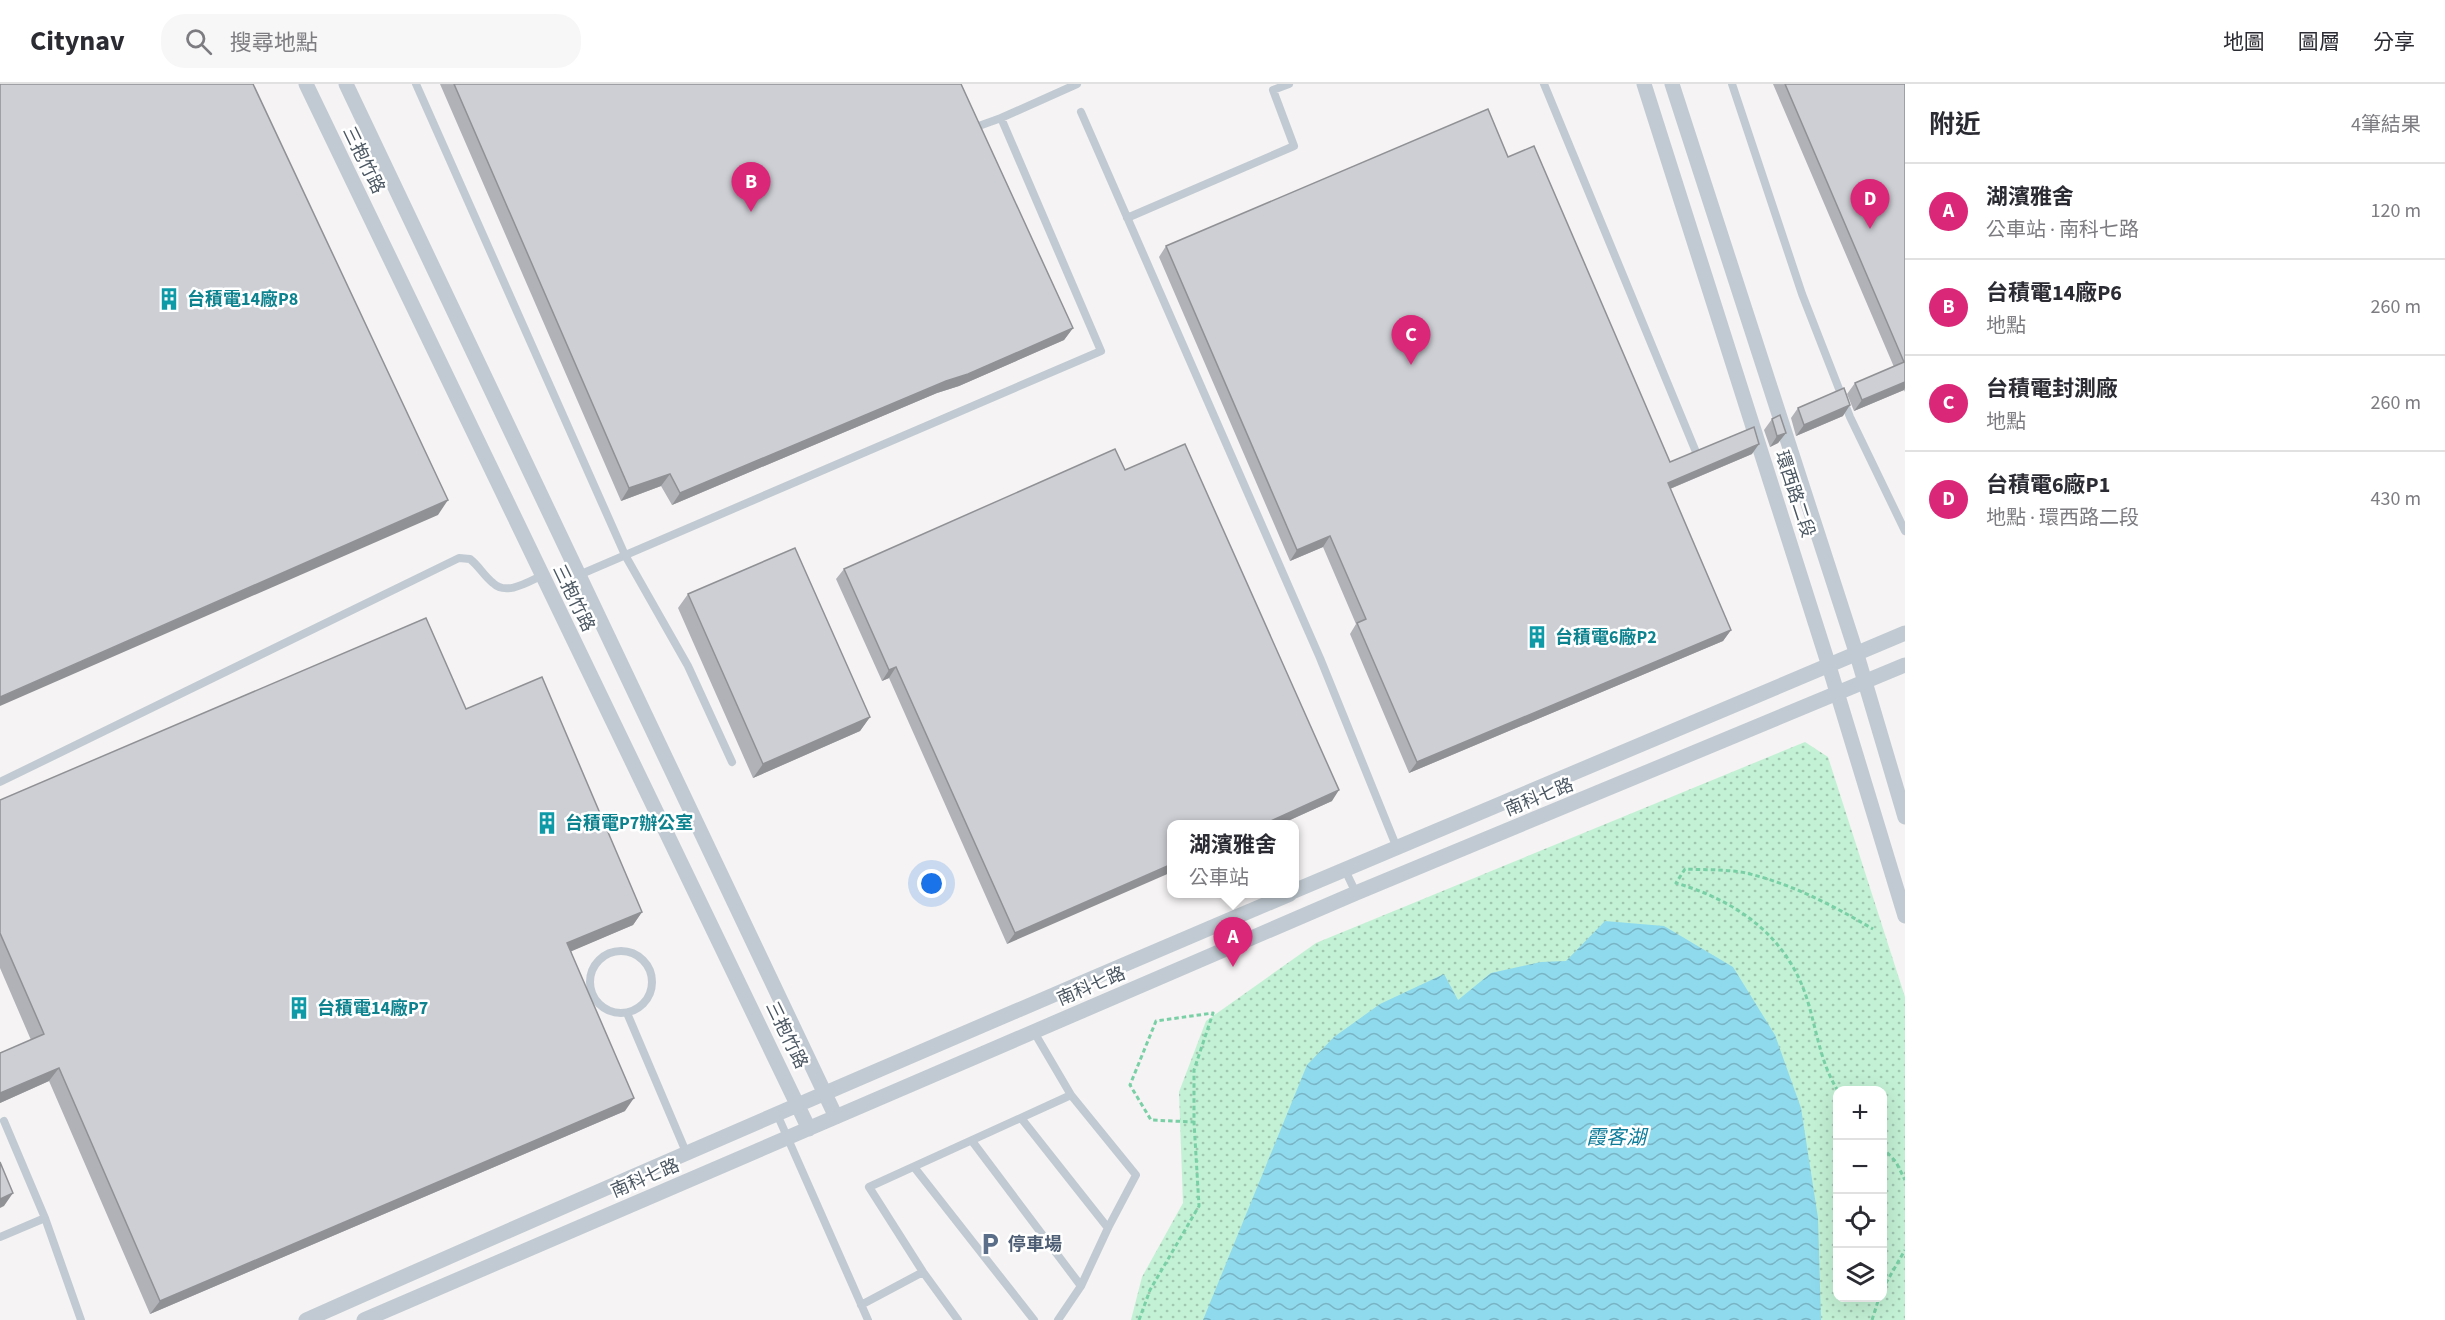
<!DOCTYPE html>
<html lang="zh-TW">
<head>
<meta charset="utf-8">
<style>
	:root { --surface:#fff; --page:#f7f7f7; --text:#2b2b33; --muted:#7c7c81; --line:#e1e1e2; --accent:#db2777 }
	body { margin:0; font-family:"Source Sans 3","Noto Sans TC",sans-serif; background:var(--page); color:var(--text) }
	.controls { position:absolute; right:18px; bottom:18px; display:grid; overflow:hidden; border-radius:12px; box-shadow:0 6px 24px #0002 }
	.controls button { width:54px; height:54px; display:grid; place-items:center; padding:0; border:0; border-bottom:2px solid var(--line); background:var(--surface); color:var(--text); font:30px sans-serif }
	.you { position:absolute; left:932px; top:800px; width:21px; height:21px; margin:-15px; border:4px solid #fff; border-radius:50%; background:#1a73e8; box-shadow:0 0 0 9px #1a73e833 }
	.badge { display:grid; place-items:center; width:39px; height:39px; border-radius:50%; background:var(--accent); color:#fff; font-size:20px; font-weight:700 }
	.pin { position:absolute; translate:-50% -50px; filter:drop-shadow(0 2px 3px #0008) }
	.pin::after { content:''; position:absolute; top:32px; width:21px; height:18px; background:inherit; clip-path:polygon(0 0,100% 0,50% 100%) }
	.popup { position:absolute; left:1167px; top:736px; width:132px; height:78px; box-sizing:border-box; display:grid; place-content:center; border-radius:12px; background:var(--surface); filter:drop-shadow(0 2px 4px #0005); font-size:20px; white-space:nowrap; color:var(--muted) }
	.popup b { font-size:22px; color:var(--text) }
	.popup::after { content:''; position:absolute; left:50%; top:100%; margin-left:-12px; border:12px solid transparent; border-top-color:var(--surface) }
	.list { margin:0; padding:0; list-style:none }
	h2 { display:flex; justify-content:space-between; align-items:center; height:78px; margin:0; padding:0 24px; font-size:26px }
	h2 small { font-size:20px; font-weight:400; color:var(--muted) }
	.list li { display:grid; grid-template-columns:39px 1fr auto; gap:18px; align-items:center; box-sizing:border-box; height:96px; padding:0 24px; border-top:2px solid var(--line) }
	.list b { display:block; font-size:22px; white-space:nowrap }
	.list p { margin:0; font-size:20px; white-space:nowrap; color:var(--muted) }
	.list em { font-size:20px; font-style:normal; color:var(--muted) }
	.icon { flex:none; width:33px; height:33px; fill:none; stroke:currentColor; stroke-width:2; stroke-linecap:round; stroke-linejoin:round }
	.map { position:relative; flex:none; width:1905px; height:1236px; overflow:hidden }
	header { display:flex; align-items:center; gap:36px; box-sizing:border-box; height:84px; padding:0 30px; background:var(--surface); border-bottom:2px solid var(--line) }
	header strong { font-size:28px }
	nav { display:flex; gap:33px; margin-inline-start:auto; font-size:21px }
	.search { width:420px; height:54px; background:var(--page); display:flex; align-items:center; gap:15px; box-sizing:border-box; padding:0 21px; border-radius:24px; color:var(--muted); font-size:22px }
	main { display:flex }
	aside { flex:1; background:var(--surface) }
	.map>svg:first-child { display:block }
</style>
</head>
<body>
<header>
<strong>Citynav</strong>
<div class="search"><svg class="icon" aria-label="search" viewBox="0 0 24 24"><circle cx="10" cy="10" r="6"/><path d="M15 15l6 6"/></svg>搜尋地點</div>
<nav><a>地圖</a><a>圖層</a><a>分享</a></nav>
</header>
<main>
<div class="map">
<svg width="1905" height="1236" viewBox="0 0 1905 1236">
	<defs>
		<pattern id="grass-dots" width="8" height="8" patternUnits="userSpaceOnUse" patternTransform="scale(1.5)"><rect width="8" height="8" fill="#c3f1d5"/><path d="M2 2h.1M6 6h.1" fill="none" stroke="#a0c6b0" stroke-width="1.8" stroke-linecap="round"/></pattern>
		<pattern id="water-waves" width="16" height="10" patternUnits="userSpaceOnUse" patternTransform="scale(1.5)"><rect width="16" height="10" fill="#90daee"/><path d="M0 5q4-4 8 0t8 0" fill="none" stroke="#78b4c4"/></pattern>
	</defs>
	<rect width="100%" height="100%" fill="#f5f3f3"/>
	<path fill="url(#grass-dots)" fill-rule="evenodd" d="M 1805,658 L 1828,673 L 1905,913 L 1905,1236 L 1131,1236 L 1142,1193 L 1183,1119 L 1179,1008 L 1206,937 L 1316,859 ZM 1838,1006 L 1882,1006 L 1882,1214 L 1838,1214 Z"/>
	<path fill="url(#water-waves)" d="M 1605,837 L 1664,842 L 1733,883 L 1775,951 L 1801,1024 L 1818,1134 L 1821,1236 L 1203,1236 L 1307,981 L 1334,953 L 1380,920 L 1444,890 L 1458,916 L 1491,889 L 1541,878 L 1566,877 Z"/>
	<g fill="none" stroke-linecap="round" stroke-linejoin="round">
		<path stroke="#7ad0a6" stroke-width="3" stroke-dasharray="4.5 3" stroke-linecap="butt" d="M 1838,1007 C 1820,978 1817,947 1807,915 C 1787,852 1737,817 1676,799 L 1685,785 C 1705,786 1726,785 1746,789 C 1792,800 1832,821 1873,845
			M 1882,1063 L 1896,1078 L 1905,1096
			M 1882,1206 L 1905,1166
			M 1139,1236 L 1150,1206 L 1199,1122 L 1194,1038 L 1194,986 L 1213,929 L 1156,937 L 1130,1001 L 1151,1036 L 1194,1038
			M 1872,1236 L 1879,1214"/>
		<path stroke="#c1cad2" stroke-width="8" d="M 416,0 L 625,471 L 688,582 L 732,678
			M 1544,0 L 1696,368
			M 1732,0 L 1802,210 L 1850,333 L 1905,447
			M 1081,28 L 1320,574 L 1397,764
			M 1001,34 L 1077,0
			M 1127,134 L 1294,62 L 1273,6 L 1289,0
			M 579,491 L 1101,267 L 1001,34 L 976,43 L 974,39
			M 0,698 L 459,474 L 470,475 C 479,482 484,492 493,499 C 506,512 528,498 541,492
			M 1345,786 L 1356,809
			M590 898a31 31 0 1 1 62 0a31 31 0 1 1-62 0Z
			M 627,929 L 686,1068
			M 1034,948 L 1071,1011 L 1136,1091 L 1108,1144 L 1081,1202 L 1058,1236
			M 777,1030 L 868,1236
			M 1021,1034 L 1108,1144
			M 4,1037 L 45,1134 L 81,1236
			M 972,1057 L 1081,1202
			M 914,1083 L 1034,1236
			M 0,1153 L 45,1134
			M 861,1221 L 923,1188
			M 958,1236 L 923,1188 L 869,1103 L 1071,1011"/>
		<path stroke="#c1cad2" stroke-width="15" d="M 306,0 L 809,1045
			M 346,0 L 836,1033
			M 1644,0 L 1829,582 L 1905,832
			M 1672,0 L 1857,571 L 1905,733
			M 1294,807 L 1905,549
			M 306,1236 C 633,1091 961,950 1290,810
			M 364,1236 L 1356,809 L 1905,581"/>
	</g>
	<path fill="#b0b2b7" d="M 440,0 L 961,0 L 1073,244 L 1064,256 L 959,302 L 937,309 L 672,421 L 661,402 L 621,417 Z
		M 1773,0 L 1905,0 L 1905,308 L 1904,306 L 1854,327 L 1847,310 L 1855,299 L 1894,283 Z
		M 1508,73 L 1670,378 L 1752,370 L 1670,405 L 1731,546 L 1723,557 L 1409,689 L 1350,550 L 1356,540 L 1323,463 L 1290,477 L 1159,173 L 1166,162 Z
		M 1798,324 L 1843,332 L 1796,352 L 1791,334 Z
		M 1772,335 L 1786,349 L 1778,359 L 1770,363 L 1764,346 Z
		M 1125,386 L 1332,717 L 1279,741 L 1172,741 L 1007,860 L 889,594 L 882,597 L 836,495 L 844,485 Z
		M 688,510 L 870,633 L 860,647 L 753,694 L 678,524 Z
		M 466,625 L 642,828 L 633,841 L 571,867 L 625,1027 L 150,1230 L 49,997 L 0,1019 L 0,969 L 31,956 L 0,884 L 0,716 Z"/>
	<path fill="#909195" d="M 1073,244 L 1064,256 L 959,302 L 937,309 L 672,421 L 680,409 Z
		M 1905,298 L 1905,304 L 1904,306 L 1854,327 L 1862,316 Z
		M 1850,321 L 1843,332 L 1796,352 L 1804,341 Z
		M 1786,349 L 1778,359 L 1770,363 L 1777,352 Z
		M 1759,360 L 1752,370 L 1660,409 L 1668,399 Z
		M 670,390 L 661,402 L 621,417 L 629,404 Z
		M 448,416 L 438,431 L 0,622 L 0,613 Z
		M 1330,452 L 1323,463 L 1290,477 L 1297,466 Z
		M 1731,546 L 1723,557 L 1409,689 L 1417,678 Z
		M 896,583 L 889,594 L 882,597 L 889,586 Z
		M 870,633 L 860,647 L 753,694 L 763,680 Z
		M 1339,706 L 1332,717 L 1279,741 L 1262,741 Z
		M 1172,780 L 1172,788 L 1007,860 L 1015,849 Z
		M 642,828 L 633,841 L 558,873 L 567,859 Z
		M 59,984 L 49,997 L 0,1019 L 0,1009 Z
		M 634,1014 L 625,1027 L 150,1230 L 160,1217 Z
		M 13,1109 L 4,1122 L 0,1124 L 0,1115 Z"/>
	<path fill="#cdcfd5" stroke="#909195" stroke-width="1.5" d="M 0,0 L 253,0 L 448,416 L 0,613 Z
		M 454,0 L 961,0 L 1073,244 L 968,290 L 946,297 L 680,409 L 670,390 L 629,404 Z
		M 1785,0 L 1905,0 L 1905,298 L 1862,316 L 1855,299 L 1904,278 Z
		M 1488,25 L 1508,73 L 1534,62 L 1670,378 L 1754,343 L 1759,360 L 1668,399 L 1731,546 L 1417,678 L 1357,539 L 1366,535 L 1330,452 L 1297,466 L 1166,162 Z
		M 1844,304 L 1850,321 L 1804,341 L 1798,324 Z
		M 1780,331 L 1786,349 L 1777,352 L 1772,335 Z
		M 1185,360 L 1339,706 L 1262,741 L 1172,741 L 1172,780 L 1015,849 L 896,583 L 889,586 L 844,485 L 1115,365 L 1125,386 Z
		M 795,464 L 870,633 L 763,680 L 688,510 Z
		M 426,534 L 466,625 L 542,593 L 642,828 L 567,859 L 634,1014 L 160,1217 L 59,984 L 0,1009 L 0,969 L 44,950 L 0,849 L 0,716 Z
		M 0,1078 L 13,1109 L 0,1115 Z"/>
	<defs>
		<g id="building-bare" transform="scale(1.8)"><path d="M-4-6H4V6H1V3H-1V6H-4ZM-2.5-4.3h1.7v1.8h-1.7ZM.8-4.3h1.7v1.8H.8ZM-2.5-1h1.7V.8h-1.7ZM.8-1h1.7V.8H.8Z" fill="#0f9aa8" stroke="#fff" stroke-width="2.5" paint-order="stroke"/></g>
		<g id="parking-bare" transform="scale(1.8)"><path d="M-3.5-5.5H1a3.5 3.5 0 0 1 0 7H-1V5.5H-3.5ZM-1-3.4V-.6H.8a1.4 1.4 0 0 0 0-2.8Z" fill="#5c6f8a" stroke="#fff" stroke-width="2.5" paint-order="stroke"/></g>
	</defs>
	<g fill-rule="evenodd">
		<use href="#building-bare" x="169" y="215"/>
		<use href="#building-bare" x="1537" y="553"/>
		<use href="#building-bare" x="547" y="739"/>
		<use href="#building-bare" x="299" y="924"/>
		<use href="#parking-bare" x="990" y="1160"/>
	</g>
	<g text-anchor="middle" stroke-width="5" stroke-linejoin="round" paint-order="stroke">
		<g font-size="18" fill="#4a5661" stroke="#fff">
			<text transform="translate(364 76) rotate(64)" y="6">三抱竹路</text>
			<text transform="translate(1795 410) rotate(72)" y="6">環西路二段</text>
			<text transform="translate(574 514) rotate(64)" y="6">三抱竹路</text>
			<text transform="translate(1539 713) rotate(-22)" y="6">南科七路</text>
			<text transform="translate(1091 902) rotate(-23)" y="6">南科七路</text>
			<text transform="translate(787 951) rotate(64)" y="6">三抱竹路</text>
			<text transform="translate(645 1094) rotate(-23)" y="6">南科七路</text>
		</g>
		<g font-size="18" font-weight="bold" fill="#0d838f" stroke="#fff" text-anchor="start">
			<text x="187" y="221">台積電14廠P8</text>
			<text x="1555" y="559">台積電6廠P2</text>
			<text x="565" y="745">台積電P7辦公室</text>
			<text x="317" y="930">台積電14廠P7</text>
		</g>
		<g font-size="18" font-weight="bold" fill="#4e5e75" stroke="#fff" text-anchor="start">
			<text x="1008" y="1166">停車場</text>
		</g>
		<g font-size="20" font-style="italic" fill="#0c7c9b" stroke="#fff">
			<text x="1616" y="1060">霞客湖</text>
		</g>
	</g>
</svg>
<div class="controls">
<button>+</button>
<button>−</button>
<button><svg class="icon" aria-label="locate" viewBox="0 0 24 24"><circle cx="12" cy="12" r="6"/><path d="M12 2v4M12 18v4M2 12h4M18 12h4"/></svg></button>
<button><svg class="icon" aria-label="layers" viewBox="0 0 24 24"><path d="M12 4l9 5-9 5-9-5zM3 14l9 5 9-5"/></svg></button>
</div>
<div class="you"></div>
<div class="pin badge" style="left:1233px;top:883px">A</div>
<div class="popup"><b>湖濱雅舍</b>公車站</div>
<div class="pin badge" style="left:751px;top:128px">B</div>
<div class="pin badge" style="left:1411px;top:281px">C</div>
<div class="pin badge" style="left:1870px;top:145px">D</div>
</div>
<aside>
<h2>附近<small>4筆結果</small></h2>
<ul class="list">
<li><span class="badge">A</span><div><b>湖濱雅舍</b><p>公車站 · 南科七路</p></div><em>120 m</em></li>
<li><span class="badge">B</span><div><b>台積電14廠P6</b><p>地點</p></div><em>260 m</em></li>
<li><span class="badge">C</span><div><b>台積電封測廠</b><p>地點</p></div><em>260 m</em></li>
<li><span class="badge">D</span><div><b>台積電6廠P1</b><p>地點 · 環西路二段</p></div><em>430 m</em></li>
</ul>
</aside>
</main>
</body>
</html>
